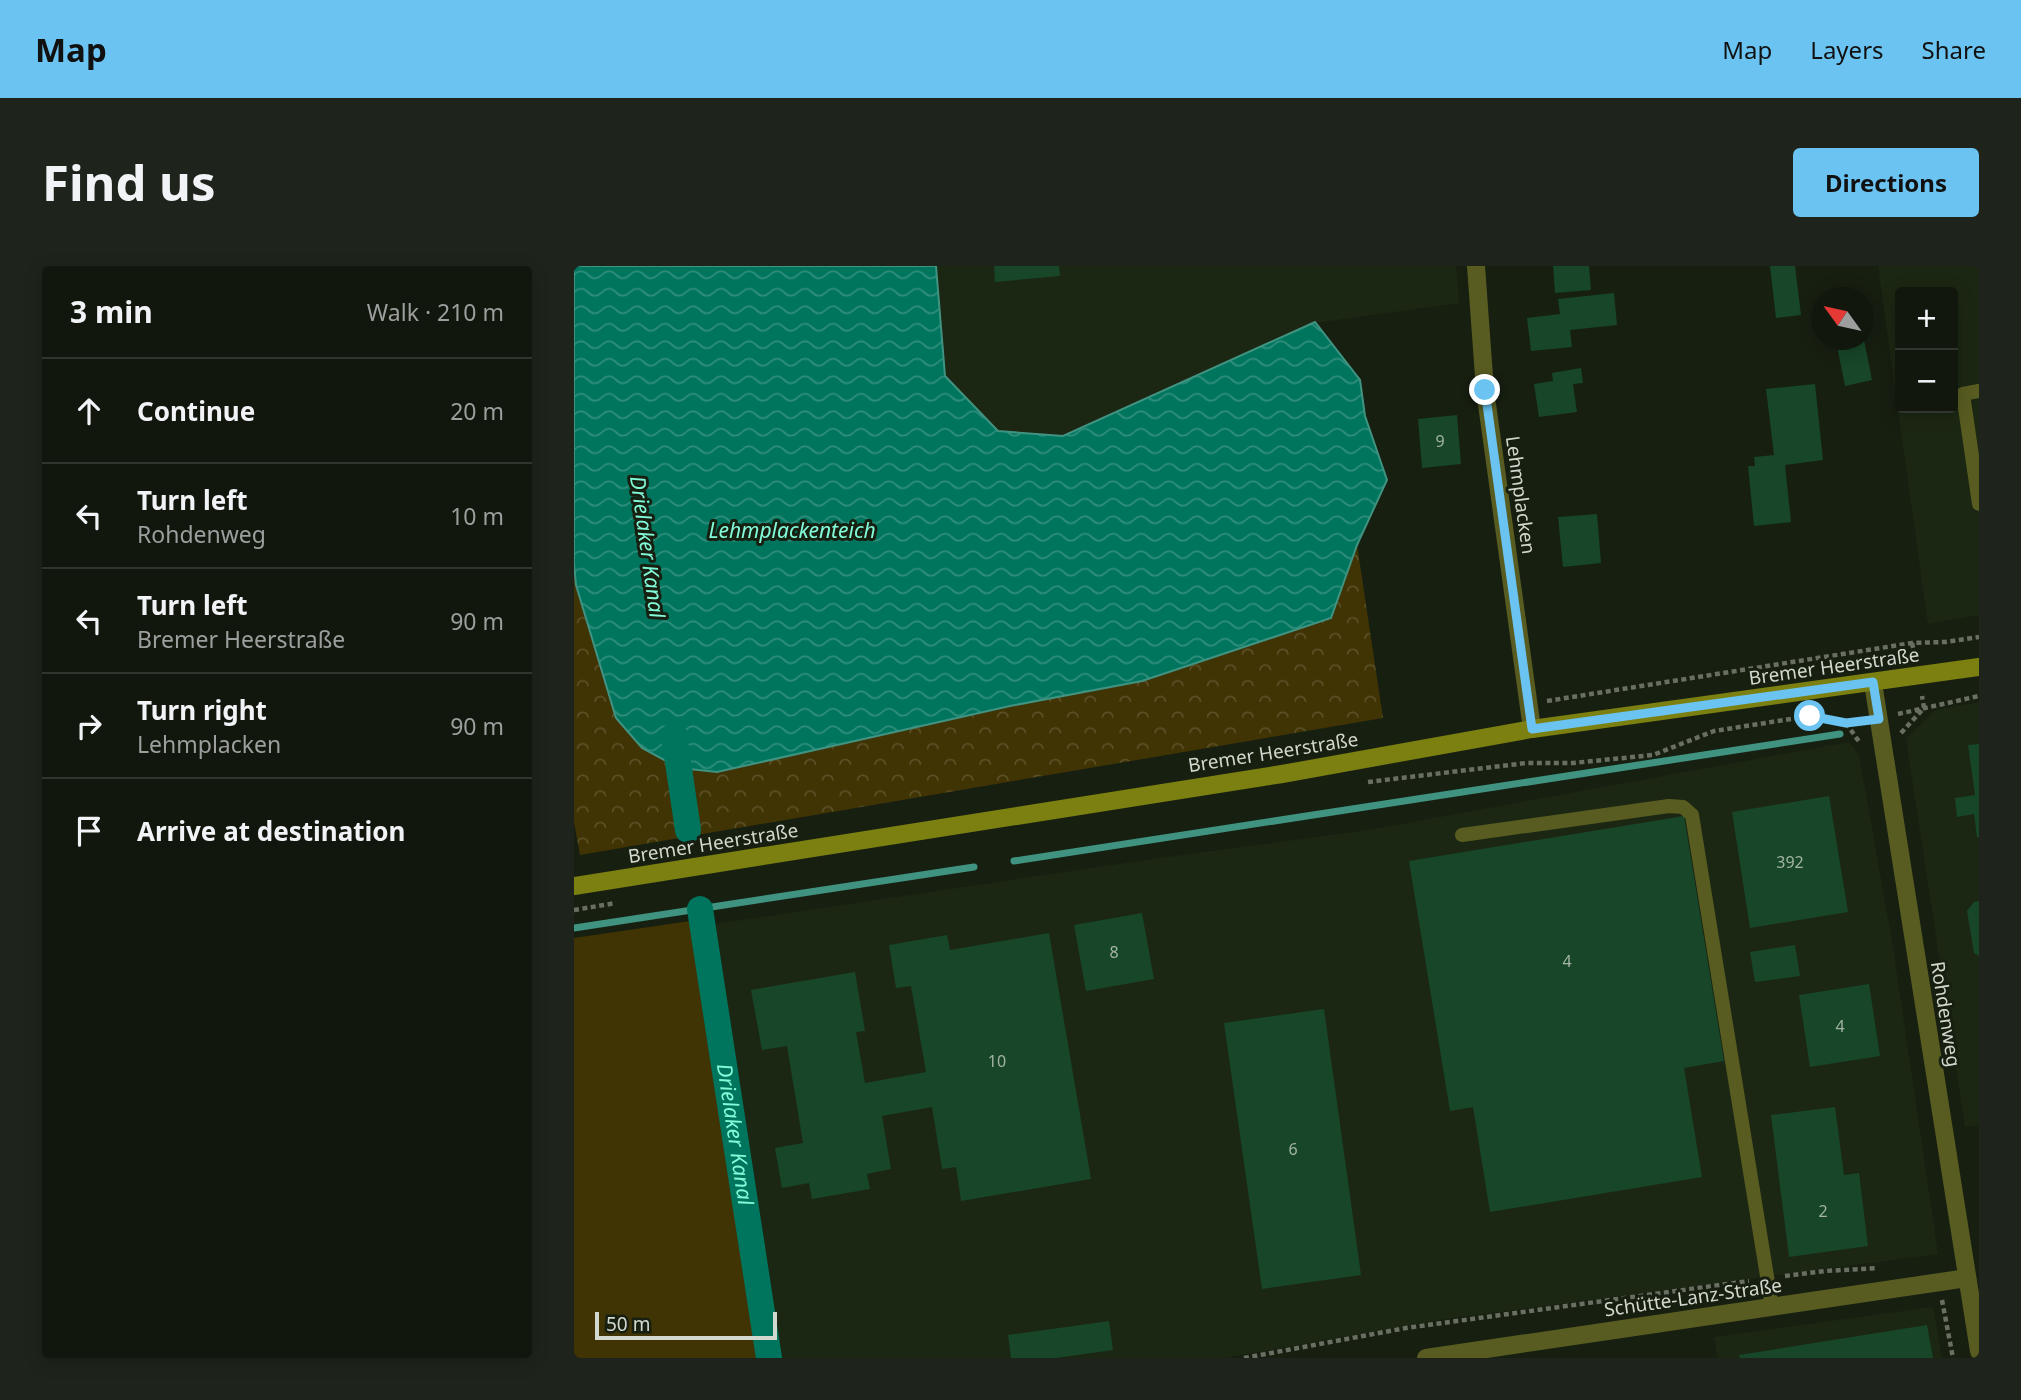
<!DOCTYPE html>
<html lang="en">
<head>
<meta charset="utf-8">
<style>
	:root { --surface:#11170d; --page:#1e241b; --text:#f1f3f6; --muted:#9c9f9d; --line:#30362e; --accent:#6ac3f1 }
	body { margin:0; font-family:"Noto Sans",sans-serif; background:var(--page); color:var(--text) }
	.controls { position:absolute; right:21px; top:21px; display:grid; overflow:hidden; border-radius:7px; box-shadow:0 4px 18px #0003 }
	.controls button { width:63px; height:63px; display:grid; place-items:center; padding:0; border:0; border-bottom:2px solid var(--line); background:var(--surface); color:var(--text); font:35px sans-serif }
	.compass { position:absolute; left:1237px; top:21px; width:63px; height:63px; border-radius:50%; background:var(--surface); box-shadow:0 4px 18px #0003; rotate:303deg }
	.scale { position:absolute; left:21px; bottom:18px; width:182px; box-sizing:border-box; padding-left:7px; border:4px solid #d2d8ce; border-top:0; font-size:19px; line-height:24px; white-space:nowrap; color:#d2d8ce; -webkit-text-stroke:5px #171f11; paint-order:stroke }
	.stop { position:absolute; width:21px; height:21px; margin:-16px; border:5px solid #6ac3f1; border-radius:50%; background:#fff }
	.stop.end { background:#6ac3f1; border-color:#fff; box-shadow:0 2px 7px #0008 }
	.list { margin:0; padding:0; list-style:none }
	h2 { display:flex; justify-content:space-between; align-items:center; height:91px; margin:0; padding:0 28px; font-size:30px }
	h2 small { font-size:23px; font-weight:400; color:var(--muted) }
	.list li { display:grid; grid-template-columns:46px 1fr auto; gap:21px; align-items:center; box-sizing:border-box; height:105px; padding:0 28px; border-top:2px solid var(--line) }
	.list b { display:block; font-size:26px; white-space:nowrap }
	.list p { margin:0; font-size:23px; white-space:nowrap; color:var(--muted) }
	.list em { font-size:23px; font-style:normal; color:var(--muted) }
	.icon { flex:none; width:38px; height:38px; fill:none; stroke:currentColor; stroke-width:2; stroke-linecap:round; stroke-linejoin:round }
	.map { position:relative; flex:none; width:1405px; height:1092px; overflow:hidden; border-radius:7px }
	header { display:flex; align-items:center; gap:42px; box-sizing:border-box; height:98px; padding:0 35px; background:var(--accent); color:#111 }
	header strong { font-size:33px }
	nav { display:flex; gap:38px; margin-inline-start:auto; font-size:24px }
	.intro { display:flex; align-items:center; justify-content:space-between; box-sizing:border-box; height:168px; padding:0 42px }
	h1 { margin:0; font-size:49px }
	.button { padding:18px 32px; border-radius:7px; background:var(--accent); color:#111; font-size:24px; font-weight:700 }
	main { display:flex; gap:42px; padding:0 42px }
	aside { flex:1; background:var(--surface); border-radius:7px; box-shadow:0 4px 18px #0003 }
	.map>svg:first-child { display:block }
</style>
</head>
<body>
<header>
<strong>Map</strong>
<nav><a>Map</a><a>Layers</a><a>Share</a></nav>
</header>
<div class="intro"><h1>Find us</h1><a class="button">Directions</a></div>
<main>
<aside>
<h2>3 min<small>Walk · 210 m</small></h2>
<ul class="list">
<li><svg class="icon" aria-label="ahead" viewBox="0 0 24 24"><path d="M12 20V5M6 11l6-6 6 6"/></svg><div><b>Continue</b></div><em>20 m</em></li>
<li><svg class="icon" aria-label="left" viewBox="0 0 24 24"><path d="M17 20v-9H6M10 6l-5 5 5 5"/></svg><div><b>Turn left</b><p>Rohdenweg</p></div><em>10 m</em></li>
<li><svg class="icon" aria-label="left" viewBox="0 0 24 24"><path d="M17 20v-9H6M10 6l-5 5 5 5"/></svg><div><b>Turn left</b><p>Bremer Heerstraße</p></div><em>90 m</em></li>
<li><svg class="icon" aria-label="right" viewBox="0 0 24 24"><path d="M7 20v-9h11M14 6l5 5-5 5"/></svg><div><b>Turn right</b><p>Lehmplacken</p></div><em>90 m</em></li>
<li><svg class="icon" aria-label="arrive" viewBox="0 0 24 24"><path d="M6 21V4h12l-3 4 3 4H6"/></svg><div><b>Arrive at destination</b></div></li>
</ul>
</aside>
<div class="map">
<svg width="1405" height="1092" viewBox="0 0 1405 1092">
	<defs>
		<pattern id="forest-crowns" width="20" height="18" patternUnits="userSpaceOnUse" patternTransform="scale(1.75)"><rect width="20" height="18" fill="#403304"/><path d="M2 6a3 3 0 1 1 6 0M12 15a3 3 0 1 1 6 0" fill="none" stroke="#5b5027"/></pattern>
		<pattern id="water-waves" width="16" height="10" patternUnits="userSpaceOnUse" patternTransform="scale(1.75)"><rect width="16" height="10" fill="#00755e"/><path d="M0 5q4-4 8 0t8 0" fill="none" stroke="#308e7b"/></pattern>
	</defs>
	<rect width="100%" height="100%" fill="#171f11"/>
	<path fill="#1c2713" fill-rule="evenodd" d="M 362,0 L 882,0 L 885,37 L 741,57 L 489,170 L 424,165 L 371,110 Z
		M 1304,0 L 1405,0 L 1405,349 L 1354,358 ZM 1326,26 L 1379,26 L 1379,142 L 1326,142 Z
		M 1405,436 L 1405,859 L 1391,861 L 1332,473 L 1361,444 Z
		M 1275,476 L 1285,489 L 1319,681 L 1364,988 L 872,1053 L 651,1092 L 204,1092 L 141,658 L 579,593 L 795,564 Z
		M 1359,1041 L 1368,1092 L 1144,1092 L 1140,1071 Z"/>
	<path fill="#403304" d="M 116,655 L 184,1092 L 0,1092 L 0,672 Z"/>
	<path fill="url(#forest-crowns)" d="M 783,279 L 809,452 L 6,589 L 0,556 L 0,298 L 2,320 L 18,374 L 143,506 L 437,440 L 568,415 L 757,352 Z"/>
	<path fill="url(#water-waves)" stroke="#3f9380" stroke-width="2" d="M 0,0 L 362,0 L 371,110 L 424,165 L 489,170 L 741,56 L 786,114 L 791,150 L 813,214 L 783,279 L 757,352 L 568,415 L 436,440 L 143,506 L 105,502 L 68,482 L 42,452 L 2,319 L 0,298 Z"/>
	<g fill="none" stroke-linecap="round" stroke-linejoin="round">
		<path stroke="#3f9380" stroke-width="7" d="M 440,595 L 1266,468
			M 0,662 L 400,601"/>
		<g stroke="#00755e" stroke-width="26">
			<path d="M 100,469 L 114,564"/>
			<path id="s1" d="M 126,643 L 195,1092"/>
		</g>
	</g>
	<path fill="#174629" d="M 420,0 L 485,0 L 486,10 L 421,16 Z
		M 979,0 L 1015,0 L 1017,24 L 981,27 Z
		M 1196,0 L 1221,0 L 1227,49 L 1202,52 Z
		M 1040,27 L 1043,59 L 996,64 L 998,81 L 957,85 L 953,52 L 986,48 L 984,33 Z
		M 1268,74 L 1290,74 L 1298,114 L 1271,120 L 1262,75 Z
		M 1007,102 L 1009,117 L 999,118 L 1003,146 L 965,151 L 960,118 L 979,115 L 978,107 Z
		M 1241,118 L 1249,194 L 1211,199 L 1217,256 L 1180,260 L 1174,200 L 1181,200 L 1180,191 L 1200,189 L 1192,123 Z
		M 883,149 L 887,198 L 848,202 L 844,153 Z
		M 1023,248 L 1027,297 L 989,301 L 984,251 Z
		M 1405,478 L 1405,571 L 1403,571 L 1400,548 L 1383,551 L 1381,532 L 1401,529 L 1394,479 Z
		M 1255,530 L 1274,646 L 1176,662 L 1158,546 Z
		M 1110,550 L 1150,795 L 1110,802 L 1128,911 L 916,946 L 899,841 L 876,845 L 835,595 Z
		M 1405,635 L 1405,690 L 1400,687 L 1393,645 L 1400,636 Z
		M 568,647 L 580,713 L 512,725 L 500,659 Z
		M 475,667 L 517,913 L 387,935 L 382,901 L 368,903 L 358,841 L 308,850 L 317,903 L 293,908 L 296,923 L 238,933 L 235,917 L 208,922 L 201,882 L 229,877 L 213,780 L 188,784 L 177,724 L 281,706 L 291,765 L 282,766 L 291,817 L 352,806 L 337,720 L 322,722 L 315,679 L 373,669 L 376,684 Z
		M 1221,679 L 1226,710 L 1181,716 L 1176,686 Z
		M 1295,718 L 1306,790 L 1236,801 L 1225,729 Z
		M 750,743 L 787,1009 L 688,1023 L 650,757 Z
		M 1261,841 L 1270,909 L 1285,907 L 1294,980 L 1215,991 L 1197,849 Z
		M 535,1055 L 539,1084 L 482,1092 L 437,1092 L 434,1069 Z
		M 1353,1059 L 1359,1092 L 1166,1092 L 1165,1089 Z"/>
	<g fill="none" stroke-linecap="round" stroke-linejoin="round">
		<path stroke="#697063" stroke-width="4.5" stroke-dasharray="5 3.5" stroke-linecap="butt" d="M 1338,377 L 1341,390
			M 973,435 L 1338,377 L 1371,376 L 1405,371
			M 1324,448 L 1405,430
			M 1272,457 L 1286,477
			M 1327,467 L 1350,442 L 1348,430
			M 794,516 L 952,497 L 999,497 L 1079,489 L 1140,465 L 1236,450 L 1272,457 L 1284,455
			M 0,644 L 42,637
			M 1211,1010 L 1251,1005 L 1304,1002
			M 1368,1034 L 1379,1092
			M 670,1092 L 832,1062 L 1175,1015"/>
		<path stroke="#585c21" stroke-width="14" d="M 1405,125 L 1389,128 L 1405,238
			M 888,569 L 1095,540 L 1109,541 L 1118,549 L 1198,1041"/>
		<path stroke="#585c21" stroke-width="18" d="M 902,0 L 911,124 L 958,463
			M 1299,417 L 1405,1085
			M 852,1092 L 1393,1012"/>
		<path stroke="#7b8011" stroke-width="18" d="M 0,620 L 708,508 L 958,463 L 1405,401"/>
	</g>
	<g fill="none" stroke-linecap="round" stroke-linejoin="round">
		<path stroke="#6ac3f1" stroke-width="9" d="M 911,124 L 958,463 L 1299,416 L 1305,453 L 1272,457 L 1236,450"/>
	</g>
	<g text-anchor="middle" stroke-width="6" stroke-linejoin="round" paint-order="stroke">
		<g font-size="16" fill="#a3b4a5">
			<text x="866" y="181">9</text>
			<text x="1216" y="602">392</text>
			<text x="540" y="692">8</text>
			<text x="993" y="701">4</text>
			<text x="1266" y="766">4</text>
			<text x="423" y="801">10</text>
			<text x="719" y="889">6</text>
			<text x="1249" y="951">2</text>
		</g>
		<g font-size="19" fill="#d2d8ce" stroke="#171f11">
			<text transform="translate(947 229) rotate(82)" y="7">Lehmplacken</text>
			<text transform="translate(1260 400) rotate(-8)" y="7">Bremer Heerstraße</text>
			<text transform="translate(699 486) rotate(-9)" y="7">Bremer Heerstraße</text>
			<text transform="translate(139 577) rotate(-9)" y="7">Bremer Heerstraße</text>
			<text transform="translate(1372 748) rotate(81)" y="7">Rohdenweg</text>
			<text transform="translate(1119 1031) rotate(-8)" y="7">Schütte-Lanz-Straße</text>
		</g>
		<g font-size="21" font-style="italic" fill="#82fbd9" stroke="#171f11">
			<text x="218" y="272">Lehmplackenteich</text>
			<text transform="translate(73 281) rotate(82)" y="7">Drielaker Kanal</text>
			<text dy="7" stroke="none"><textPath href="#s1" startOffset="228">Drielaker Kanal</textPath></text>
		</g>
	</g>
</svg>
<div class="controls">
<button>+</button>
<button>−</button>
</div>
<svg class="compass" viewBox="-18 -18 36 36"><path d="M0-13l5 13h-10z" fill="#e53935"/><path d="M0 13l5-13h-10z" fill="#9c9f9d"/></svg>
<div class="scale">50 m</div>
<div class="stop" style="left:1236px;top:450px"></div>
<div class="stop end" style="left:911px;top:124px"></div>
</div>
</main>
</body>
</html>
